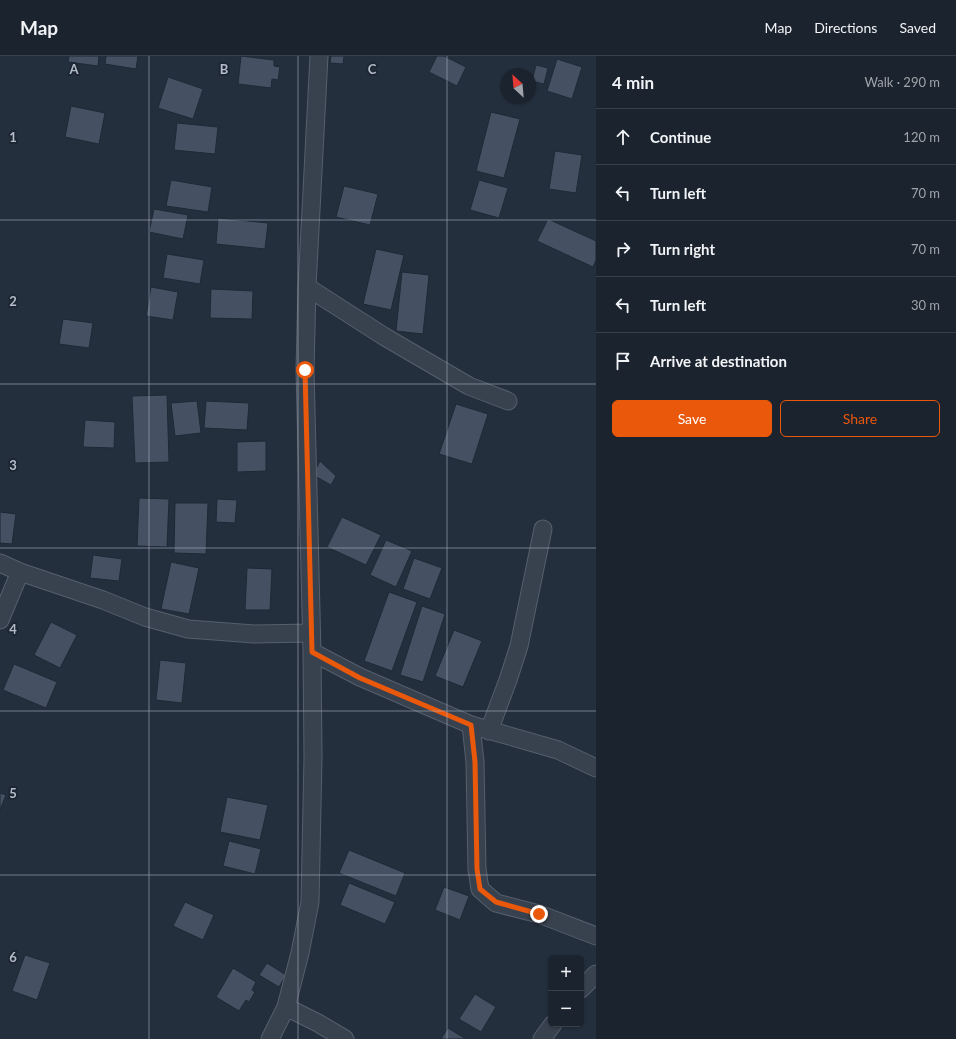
<!DOCTYPE html>
<html lang="en">
<head>
<meta charset="utf-8">
<style>
	:root { --surface:#1b232e; --page:#242b36; --text:#f1f3f6; --muted:#a0a4aa; --line:#39404a; --accent:#ea580c }
	body { margin:0; font-family:Lato,sans-serif; background:var(--page); color:var(--text) }
	.controls { position:absolute; right:12px; bottom:12px; display:grid; overflow:hidden; border-radius:6px; box-shadow:0 1px 3px #0004 }
	.controls button { width:36px; height:36px; display:grid; place-items:center; padding:0; border:0; border-bottom:1px solid var(--line); background:var(--surface); color:var(--text); font:20px sans-serif }
	.compass { position:absolute; left:500px; top:12px; width:36px; height:36px; border-radius:50%; background:var(--surface); box-shadow:0 1px 3px #0004; rotate:334deg }
	.stop { position:absolute; width:12px; height:12px; margin:-9px; border:3px solid #ea580c; border-radius:50%; background:#fff }
	.stop.end { background:#ea580c; border-color:#fff; box-shadow:0 1px 4px #0008 }
	.list { margin:0; padding:0; list-style:none }
	h2 { display:flex; justify-content:space-between; align-items:center; height:52px; margin:0; padding:0 16px; font-size:17px }
	h2 small { font-size:13px; font-weight:400; color:var(--muted) }
	.list li { display:grid; grid-template-columns:26px 1fr auto; gap:12px; align-items:center; box-sizing:border-box; height:56px; padding:0 16px; border-top:1px solid var(--line) }
	.list b { display:block; font-size:15px; white-space:nowrap }
	.list em { font-size:13px; font-style:normal; color:var(--muted) }
	.actions { display:flex; gap:8px; padding:12px 16px }
	.actions a { flex:1; padding:9px 0; border:1px solid var(--accent); border-radius:6px; text-align:center; font-size:14px; color:var(--accent) }
	.actions .main { background:var(--accent); color:#fff }
	.icon { flex:none; width:22px; height:22px; fill:none; stroke:currentColor; stroke-width:2; stroke-linecap:round; stroke-linejoin:round }
	.map { position:relative; flex:none; width:596px; height:983px; overflow:hidden }
	header { display:flex; align-items:center; gap:24px; box-sizing:border-box; height:56px; padding:0 20px; background:var(--surface); border-bottom:1px solid var(--line) }
	header strong { font-size:19px }
	nav { display:flex; gap:22px; margin-inline-start:auto; font-size:14px }
	main { display:flex }
	aside { flex:1; background:var(--surface) }
	.map>svg:first-child { display:block }
</style>
</head>
<body>
<header>
<strong>Map</strong>
<nav><a>Map</a><a>Directions</a><a>Saved</a></nav>
</header>
<main>
<div class="map">
<svg width="596" height="983" viewBox="0 0 596 983">
	<rect width="100%" height="100%" fill="#242f3e"/>
	<path fill="#455162" stroke="#1f2835" d="M 69,0 L 99,0 L 98,10 L 68,6 Z
		M 106,0 L 138,0 L 136,13 L 105,8 Z
		M 241,0 L 274,4 L 274,10 L 280,11 L 278,24 L 272,23 L 271,32 L 238,28 Z
		M 331,0 L 344,0 L 343,8 L 330,7 Z
		M 437,0 L 444,0 L 466,11 L 457,30 L 429,16 Z
		M 557,3 L 582,11 L 572,43 L 547,35 Z
		M 536,9 L 548,12 L 544,28 L 532,25 Z
		M 168,21 L 203,33 L 193,63 L 158,52 Z
		M 71,50 L 105,57 L 99,88 L 65,81 Z
		M 491,56 L 520,63 L 504,122 L 476,115 Z
		M 177,67 L 218,71 L 215,98 L 174,94 Z
		M 555,95 L 582,99 L 576,137 L 549,133 Z
		M 171,124 L 212,131 L 208,156 L 166,150 Z
		M 479,124 L 508,132 L 499,162 L 470,154 Z
		M 344,130 L 378,138 L 370,169 L 336,161 Z
		M 154,153 L 188,159 L 183,183 L 149,176 Z
		M 218,162 L 268,167 L 265,193 L 216,188 Z
		M 548,163 L 596,185 L 596,204 L 593,211 L 537,185 Z
		M 376,193 L 404,199 L 391,254 L 363,248 Z
		M 167,198 L 204,204 L 200,228 L 163,222 Z
		M 402,216 L 429,219 L 423,278 L 396,275 Z
		M 151,231 L 178,236 L 173,264 L 146,260 Z
		M 211,233 L 253,235 L 252,263 L 210,262 Z
		M 63,263 L 93,267 L 89,292 L 59,288 Z
		M 167,339 L 169,406 L 135,407 L 132,340 Z
		M 197,345 L 201,377 L 175,380 L 171,347 Z
		M 206,345 L 249,347 L 247,374 L 204,372 Z
		M 456,348 L 488,358 L 472,408 L 439,398 Z
		M 85,364 L 115,366 L 114,392 L 83,391 Z
		M 266,385 L 266,415 L 237,416 L 237,386 Z
		M 320,405 L 336,420 L 331,429 L 313,419 Z
		M 139,442 L 169,443 L 167,491 L 137,490 Z
		M 217,443 L 237,444 L 235,467 L 216,466 Z
		M 175,447 L 208,447 L 206,498 L 174,497 Z
		M 0,456 L 16,458 L 12,488 L 0,487 Z
		M 342,461 L 381,479 L 366,509 L 327,491 Z
		M 386,484 L 412,495 L 396,531 L 370,519 Z
		M 93,499 L 122,503 L 119,525 L 90,522 Z
		M 414,502 L 442,512 L 430,543 L 403,533 Z
		M 171,506 L 199,512 L 189,558 L 161,553 Z
		M 247,512 L 272,513 L 270,554 L 245,554 Z
		M 389,536 L 417,546 L 392,615 L 364,605 Z
		M 422,550 L 445,558 L 423,626 L 400,619 Z
		M 51,566 L 77,579 L 60,612 L 34,599 Z
		M 454,574 L 482,585 L 463,631 L 435,620 Z
		M 160,604 L 186,607 L 182,647 L 156,644 Z
		M 14,608 L 57,626 L 46,652 L 3,634 Z
		M 0,737 L 6,739 L 0,754 Z
		M 227,741 L 268,749 L 260,784 L 220,776 Z
		M 229,785 L 261,793 L 255,818 L 223,810 Z
		M 349,794 L 405,817 L 396,840 L 339,817 Z
		M 349,827 L 395,846 L 385,868 L 340,849 Z
		M 444,831 L 469,840 L 460,864 L 435,854 Z
		M 185,846 L 214,859 L 203,884 L 173,870 Z
		M 25,899 L 50,907 L 37,944 L 12,935 Z
		M 267,907 L 286,919 L 279,931 L 259,919 Z
		M 233,912 L 256,926 L 252,934 L 255,936 L 249,946 L 246,944 L 239,955 L 216,941 Z
		M 475,938 L 496,951 L 481,976 L 459,963 Z
		M 448,972 L 466,983 L 441,983 Z"/>
	<g fill="none" stroke-linecap="round" stroke-linejoin="round">
		<g stroke="#565f6c" stroke-width="19">
			<path id="minor" d="M 307,231 L 385,281 L 469,330 L 508,345
				M 0,507 L 20,516
				M 0,564 L 20,516 L 103,544 L 145,561 L 188,573 L 254,578 L 311,577
				M 312,596 L 360,621 L 471,669 L 558,694 L 596,712
				M 471,669 L 475,706 L 477,813 L 480,833 L 496,847 L 539,858 L 596,880
				M 489,675 L 508,624 L 519,590 L 543,473
				M 581,933 L 596,918
				M 286,951 L 318,967 L 345,983
				M 270,983 L 286,951 L 300,897 L 310,846 L 313,701 L 312,596 L 305,314 L 307,231 L 319,0
				M 542,983 L 553,968"/>
		</g>
		<use href="#minor" stroke="#38414e" stroke-width="17"/>
	</g>
	<g fill="none" stroke-linecap="round" stroke-linejoin="round">
		<path stroke="#ea580c" stroke-width="5" d="M 305,314 L 312,596 L 360,622 L 471,669 L 475,706 L 477,813 L 480,833 L 496,846 L 539,858"/>
	</g>
	<path fill="none" stroke="#b4bcc9" stroke-width="1" stroke-opacity="0.55" d="M 149,0 L 149,983M 298,0 L 298,983M 447,0 L 447,983M 0,164 L 596,164M 0,328 L 596,328M 0,492 L 596,492M 0,655 L 596,655M 0,819 L 596,819"/>
	<g font-size="13" text-anchor="middle" font-weight="bold" fill="#b4bcc9" stroke="#1d2633" stroke-width="4" stroke-linejoin="round" paint-order="stroke">
		<text x="74" y="18">A</text>
		<text x="224" y="18">B</text>
		<text x="372" y="18">C</text>
		<text x="13" y="86">1</text>
		<text x="13" y="250">2</text>
		<text x="13" y="414">3</text>
		<text x="13" y="578">4</text>
		<text x="13" y="742">5</text>
		<text x="13" y="906">6</text>
	</g>
</svg>
<div class="controls">
<button>+</button>
<button>−</button>
</div>
<svg class="compass" viewBox="-18 -18 36 36"><path d="M0-13l5 13h-10z" fill="#e53935"/><path d="M0 13l5-13h-10z" fill="#a0a4aa"/></svg>
<div class="stop" style="left:305px;top:314px"></div>
<div class="stop end" style="left:539px;top:858px"></div>
</div>
<aside>
<h2>4 min<small>Walk · 290 m</small></h2>
<ul class="list">
<li><svg class="icon" aria-label="ahead" viewBox="0 0 24 24"><path d="M12 20V5M6 11l6-6 6 6"/></svg><div><b>Continue</b></div><em>120 m</em></li>
<li><svg class="icon" aria-label="left" viewBox="0 0 24 24"><path d="M17 20v-9H6M10 6l-5 5 5 5"/></svg><div><b>Turn left</b></div><em>70 m</em></li>
<li><svg class="icon" aria-label="right" viewBox="0 0 24 24"><path d="M7 20v-9h11M14 6l5 5-5 5"/></svg><div><b>Turn right</b></div><em>70 m</em></li>
<li><svg class="icon" aria-label="left" viewBox="0 0 24 24"><path d="M17 20v-9H6M10 6l-5 5 5 5"/></svg><div><b>Turn left</b></div><em>30 m</em></li>
<li><svg class="icon" aria-label="arrive" viewBox="0 0 24 24"><path d="M6 21V4h12l-3 4 3 4H6"/></svg><div><b>Arrive at destination</b></div></li>
</ul>
<div class="actions"><a class="main">Save</a><a>Share</a></div>
</aside>
</main>
</body>
</html>
